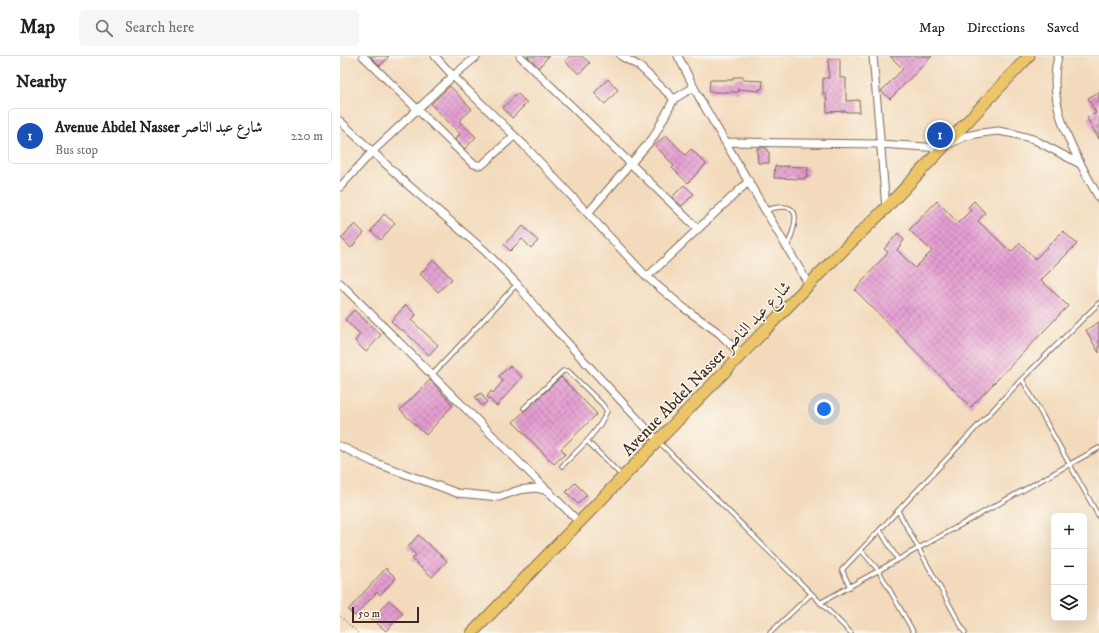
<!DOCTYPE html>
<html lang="en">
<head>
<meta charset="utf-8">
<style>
	:root { --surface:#fff; --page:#f6f6f6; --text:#202124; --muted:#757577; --line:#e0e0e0; --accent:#1f6fb2 }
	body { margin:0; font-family:"IM FELL DW Pica",Amiri,serif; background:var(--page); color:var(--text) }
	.controls { position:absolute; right:12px; bottom:12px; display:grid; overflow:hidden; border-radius:6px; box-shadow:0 4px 16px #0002 }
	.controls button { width:36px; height:36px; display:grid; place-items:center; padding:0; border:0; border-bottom:1px solid var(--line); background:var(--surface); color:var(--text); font:20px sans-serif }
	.scale { position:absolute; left:12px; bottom:10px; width:67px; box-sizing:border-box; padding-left:4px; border:2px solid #3b2a1e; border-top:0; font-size:11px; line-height:14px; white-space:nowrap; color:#3b2a1e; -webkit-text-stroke:3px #fbf7ec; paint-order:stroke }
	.you { position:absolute; left:484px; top:353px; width:14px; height:14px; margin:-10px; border:3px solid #fff; border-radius:50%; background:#1a73e8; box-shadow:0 0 0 6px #1a73e833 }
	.badge { display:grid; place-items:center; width:26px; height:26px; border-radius:50%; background:var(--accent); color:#fff; font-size:13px; font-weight:700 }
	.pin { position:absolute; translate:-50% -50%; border:2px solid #fff; box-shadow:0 1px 4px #0006 }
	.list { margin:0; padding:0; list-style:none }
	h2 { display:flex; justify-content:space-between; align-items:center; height:52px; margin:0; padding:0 16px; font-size:17px }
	h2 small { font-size:13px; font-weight:400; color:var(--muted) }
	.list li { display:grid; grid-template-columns:26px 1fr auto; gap:12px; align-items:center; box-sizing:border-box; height:56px; margin:0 8px 8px; padding:0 8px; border:1px solid var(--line); border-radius:6px }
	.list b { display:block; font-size:15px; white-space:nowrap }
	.list p { margin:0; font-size:13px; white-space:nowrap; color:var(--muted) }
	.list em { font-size:13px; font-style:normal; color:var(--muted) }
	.icon { flex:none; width:22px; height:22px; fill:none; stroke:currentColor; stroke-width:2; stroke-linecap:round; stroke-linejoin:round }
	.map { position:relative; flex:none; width:759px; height:577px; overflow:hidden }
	header { display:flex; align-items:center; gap:24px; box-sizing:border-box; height:56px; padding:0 20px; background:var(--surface); border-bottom:1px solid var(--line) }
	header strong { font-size:19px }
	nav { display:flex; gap:22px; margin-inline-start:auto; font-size:14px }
	.search { width:280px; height:36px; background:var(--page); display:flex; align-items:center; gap:10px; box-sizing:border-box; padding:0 14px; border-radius:6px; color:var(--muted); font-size:15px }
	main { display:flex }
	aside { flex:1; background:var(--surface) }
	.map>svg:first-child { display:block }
</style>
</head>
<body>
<header>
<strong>Map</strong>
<div class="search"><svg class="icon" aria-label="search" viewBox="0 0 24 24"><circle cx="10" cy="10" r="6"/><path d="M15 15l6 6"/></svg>Search here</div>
<nav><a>Map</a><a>Directions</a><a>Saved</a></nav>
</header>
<main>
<aside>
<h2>Nearby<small></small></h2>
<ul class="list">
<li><span class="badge" style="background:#1a4fb4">1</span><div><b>Avenue Abdel Nasser شارع عبد الناصر</b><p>Bus stop</p></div><em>220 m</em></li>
</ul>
</aside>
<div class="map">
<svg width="759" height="577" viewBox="0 0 759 577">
	<defs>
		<pattern id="building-cross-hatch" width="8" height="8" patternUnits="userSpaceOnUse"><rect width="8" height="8" fill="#e49dd1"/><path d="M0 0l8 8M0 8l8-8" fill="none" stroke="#ba80a9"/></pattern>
	</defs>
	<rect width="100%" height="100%" fill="#fbf7ec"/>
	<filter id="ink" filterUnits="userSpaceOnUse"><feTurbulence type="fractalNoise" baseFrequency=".025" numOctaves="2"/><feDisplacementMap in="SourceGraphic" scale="8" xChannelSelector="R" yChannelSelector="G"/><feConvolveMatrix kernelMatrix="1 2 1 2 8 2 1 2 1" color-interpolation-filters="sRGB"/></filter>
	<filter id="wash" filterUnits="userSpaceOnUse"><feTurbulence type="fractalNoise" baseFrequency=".012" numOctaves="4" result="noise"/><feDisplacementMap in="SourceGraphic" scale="16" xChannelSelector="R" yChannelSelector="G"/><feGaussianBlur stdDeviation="0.9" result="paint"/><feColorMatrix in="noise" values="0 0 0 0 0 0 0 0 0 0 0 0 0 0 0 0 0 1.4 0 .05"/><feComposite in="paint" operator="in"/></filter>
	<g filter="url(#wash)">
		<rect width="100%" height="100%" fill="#f3dabc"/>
		<g id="blocks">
			<path fill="url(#building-cross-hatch)" d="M 30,0 L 49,0 L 40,10 Z
				M 187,0 L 209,0 L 199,11 Z
				M 230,0 L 242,0 L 250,7 L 239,18 L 225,5 Z
				M 550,0 L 592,0 L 550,43 L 541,35 L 563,13 Z
				M 488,3 L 500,3 L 500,22 L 506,22 L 506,45 L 519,44 L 520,56 L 506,56 L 506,55 L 487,56 L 486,38 L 483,38 L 483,22 L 489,22 Z
				M 393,21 L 403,21 L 403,24 L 423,25 L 422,33 L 419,33 L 419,35 L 398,33 L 399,36 L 369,36 L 370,24 L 393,24 Z
				M 268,23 L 278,34 L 265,48 L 254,37 Z
				M 110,30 L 132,53 L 119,65 L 136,81 L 125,93 L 115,83 L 120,78 L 91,48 Z
				M 759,36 L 759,83 L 747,62 L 756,57 L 748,42 Z
				M 177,37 L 187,47 L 172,62 L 163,52 Z
				M 326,79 L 345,99 L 351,93 L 366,108 L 348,127 L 332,112 L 334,110 L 315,89 Z
				M 417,92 L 427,92 L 427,96 L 429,96 L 429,107 L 418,107 Z
				M 435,110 L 468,111 L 467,121 L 464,121 L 464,123 L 434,122 Z
				M 344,129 L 354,138 L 342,150 L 332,141 Z
				M 597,145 L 618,167 L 631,154 L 628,151 L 634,145 L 645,157 L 638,165 L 671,196 L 680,187 L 695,203 L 723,175 L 737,188 L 701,224 L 728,250 L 631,351 L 515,234 L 548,196 L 544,193 L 558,177 L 564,184 L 557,194 L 575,212 L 592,195 L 569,174 Z
				M 44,158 L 55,167 L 41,184 L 31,175 Z
				M 15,168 L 24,177 L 11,192 L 1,182 Z
				M 183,170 L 198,185 L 191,192 L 182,183 L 170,195 L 164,188 Z
				M 94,204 L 112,223 L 98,236 L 80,218 Z
				M 66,249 L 76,259 L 71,264 L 98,289 L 89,299 L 62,273 L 61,275 L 51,265 Z
				M 14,254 L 41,279 L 26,296 L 15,285 L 20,278 L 5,264 Z
				M 759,266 L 759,297 L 746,274 Z
				M 170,310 L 182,321 L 157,350 L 147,341 L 151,335 L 153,337 L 163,325 L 159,320 Z
				M 221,321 L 257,358 L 221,393 L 225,398 L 214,408 L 173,366 Z
				M 90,324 L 113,349 L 86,379 L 60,354 Z
				M 141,337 L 147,346 L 142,350 L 135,341 Z
				M 235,427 L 247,439 L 238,448 L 226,436 Z
				M 78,479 L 107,505 L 92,521 L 72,503 L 76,499 L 68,491 Z
				M 46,512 L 56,522 L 40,539 L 37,536 L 15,560 L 8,554 Z
				M 49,544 L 63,557 L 46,575 L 32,563 Z"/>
		</g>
	</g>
	<g filter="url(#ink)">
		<use href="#blocks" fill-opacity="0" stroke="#7b6855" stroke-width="1"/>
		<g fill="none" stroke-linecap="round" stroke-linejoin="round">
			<g stroke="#7b6855" stroke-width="5.5">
				<path id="service" d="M 426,154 C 465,142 457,167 447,191
					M 92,319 L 177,228
					M 682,323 L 759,461
					M 184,352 L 223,315 L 228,315 L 262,348 L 267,355 C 258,377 238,394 222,410
					M 247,385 L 281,419
					M 319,386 L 511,577
					M 558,455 L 625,577
					M 540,474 L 558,504
					M 521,494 L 539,515 L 574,577
					M 510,531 L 502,514 L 682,323 L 759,247
					M 480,547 L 759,392
					M 430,577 L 471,538"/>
			</g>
			<g stroke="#7b6855" stroke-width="9">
				<path id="minor" d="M 23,0 L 132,107 L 137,109 L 142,109 L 174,80
					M 95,0 L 113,20 L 184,89 L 307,221 L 344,252 L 379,277 L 401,299
					M 180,0 L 358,173
					M 281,0 L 299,10 L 334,43 L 354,31
					M 338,0 L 360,43 L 469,229
					M 533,0 L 546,152
					M 718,0 C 705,50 736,100 759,142
					M 0,65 L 67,128 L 145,195 L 177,228 L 200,257 L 318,385
					M 386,86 L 540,88 L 601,92 L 626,80 L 641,77 L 658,75 L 675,78 L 693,83 L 740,108
					M 0,131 L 32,96 L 113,20 L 137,0
					M 248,157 L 313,82 L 334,43
					M 307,221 L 409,125
					M 0,227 L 240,467
					M 0,390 L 33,406 L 117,437 L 159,441 L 179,434 L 196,432 L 209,435"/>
			</g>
			<g stroke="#7b6855" stroke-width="13">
				<path id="primary" d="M 132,577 L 489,208 L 546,152 L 689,0"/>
			</g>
			<path stroke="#7b6855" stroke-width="1.5" stroke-dasharray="1 3" stroke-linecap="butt" d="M 0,560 L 18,577"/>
			<use href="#service" stroke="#fff" stroke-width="3.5"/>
			<use href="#minor" stroke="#fff" stroke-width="7"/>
			<use href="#primary" stroke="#ecc569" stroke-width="11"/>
		</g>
	</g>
	<g text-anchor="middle" stroke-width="3" stroke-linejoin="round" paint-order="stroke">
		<g font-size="17" fill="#3b2a1e" stroke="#fbf7ec">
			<text transform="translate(366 312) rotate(-46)" y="6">Avenue Abdel Nasser شارع عبد الناصر</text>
		</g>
	</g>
</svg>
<div class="controls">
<button>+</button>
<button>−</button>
<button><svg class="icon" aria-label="layers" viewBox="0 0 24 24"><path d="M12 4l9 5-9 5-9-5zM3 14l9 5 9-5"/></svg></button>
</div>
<div class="scale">50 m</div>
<div class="you"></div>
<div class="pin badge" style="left:600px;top:79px;background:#1a4fb4">1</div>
</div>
</main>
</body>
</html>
